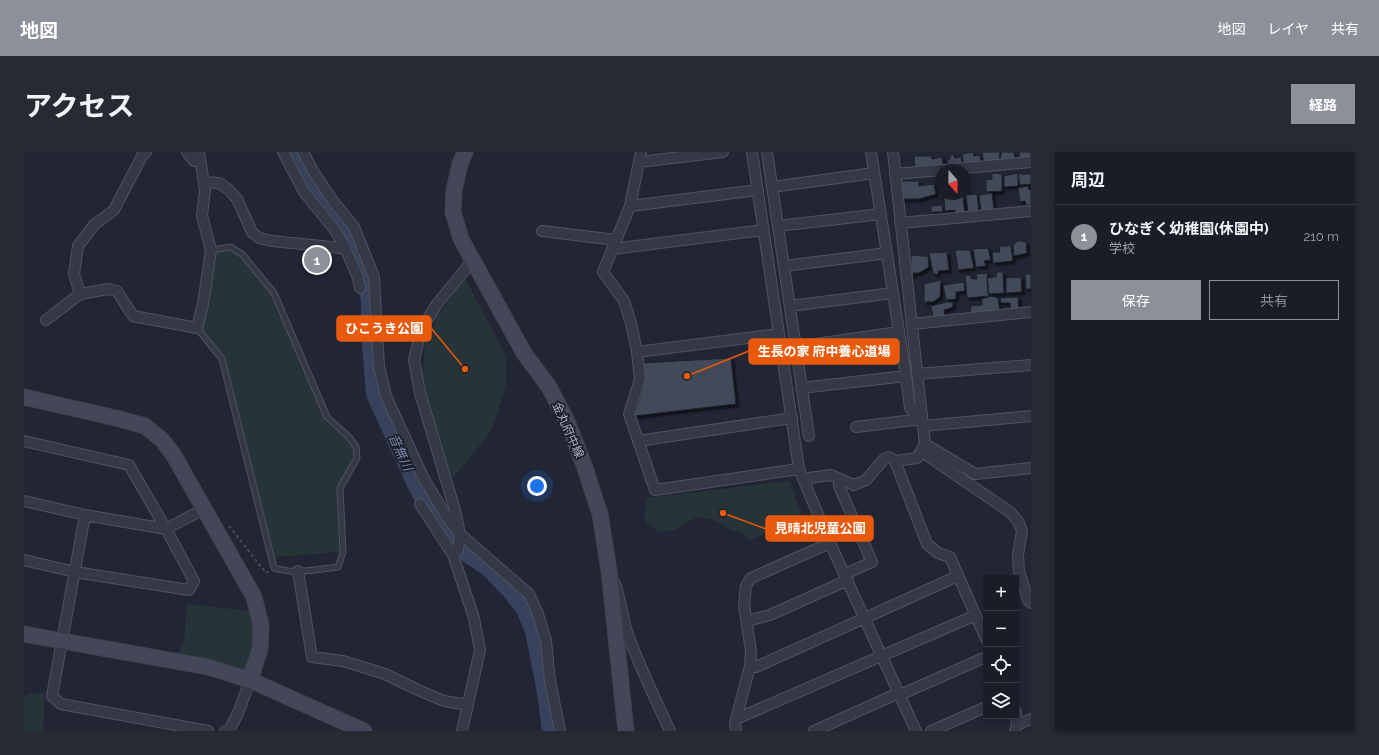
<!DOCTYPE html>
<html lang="ja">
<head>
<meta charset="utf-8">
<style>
	:root { --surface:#1a1c27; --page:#272933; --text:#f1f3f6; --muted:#9fa1a7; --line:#383a44; --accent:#8c9099 }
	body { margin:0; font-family:Raleway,"Noto Sans JP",sans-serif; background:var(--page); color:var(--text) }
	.controls { position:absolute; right:12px; bottom:12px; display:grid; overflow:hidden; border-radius:0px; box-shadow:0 2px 6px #0003 }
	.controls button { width:36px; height:36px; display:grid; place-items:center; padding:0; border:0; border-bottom:1px solid var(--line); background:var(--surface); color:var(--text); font:20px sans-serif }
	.compass { position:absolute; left:911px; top:12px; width:36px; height:36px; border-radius:50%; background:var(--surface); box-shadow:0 2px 6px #0003; rotate:160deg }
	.you { position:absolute; left:513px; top:334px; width:14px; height:14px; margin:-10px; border:3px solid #fff; border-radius:50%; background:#1a73e8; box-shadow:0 0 0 6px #1a73e833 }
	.badge { display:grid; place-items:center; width:26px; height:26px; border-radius:50%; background:var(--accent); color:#fff; font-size:13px; font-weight:700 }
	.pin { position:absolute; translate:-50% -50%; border:2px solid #fff; box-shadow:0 1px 4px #0006 }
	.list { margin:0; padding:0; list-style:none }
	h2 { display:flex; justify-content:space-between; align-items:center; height:52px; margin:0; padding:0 16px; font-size:17px }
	h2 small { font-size:13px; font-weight:400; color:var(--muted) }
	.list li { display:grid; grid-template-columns:26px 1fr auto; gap:12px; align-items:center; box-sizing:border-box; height:64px; padding:0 16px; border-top:1px solid var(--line) }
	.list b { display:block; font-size:15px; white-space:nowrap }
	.list p { margin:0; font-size:13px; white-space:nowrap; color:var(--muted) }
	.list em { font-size:13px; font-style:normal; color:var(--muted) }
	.actions { display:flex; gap:8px; padding:12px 16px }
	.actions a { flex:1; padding:9px 0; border:1px solid var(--accent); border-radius:0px; text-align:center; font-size:14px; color:var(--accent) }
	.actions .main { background:var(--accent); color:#fff }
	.icon { flex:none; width:22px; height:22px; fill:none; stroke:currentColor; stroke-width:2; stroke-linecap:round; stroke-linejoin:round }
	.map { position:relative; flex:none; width:1007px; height:579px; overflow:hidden; border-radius:0px }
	header { display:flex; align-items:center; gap:24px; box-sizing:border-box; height:56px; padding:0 20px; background:var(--accent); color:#fff }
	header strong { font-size:19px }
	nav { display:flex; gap:22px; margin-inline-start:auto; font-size:14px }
	.intro { display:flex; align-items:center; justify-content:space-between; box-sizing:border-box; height:96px; padding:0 24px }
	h1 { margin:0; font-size:28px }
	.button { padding:10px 18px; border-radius:0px; background:var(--accent); color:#fff; font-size:14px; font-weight:700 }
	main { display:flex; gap:24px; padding:0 24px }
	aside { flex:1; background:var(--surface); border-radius:0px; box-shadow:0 2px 6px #0003 }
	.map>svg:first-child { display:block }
</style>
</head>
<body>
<header>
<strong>地図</strong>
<nav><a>地図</a><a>レイヤ</a><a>共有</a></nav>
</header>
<div class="intro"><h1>アクセス</h1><a class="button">経路</a></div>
<main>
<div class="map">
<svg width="1007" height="579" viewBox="0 0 1007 579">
	<defs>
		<filter id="shadow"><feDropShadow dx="2.5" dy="2.5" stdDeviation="1" flood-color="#0009"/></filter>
	</defs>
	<rect width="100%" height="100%" fill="#222634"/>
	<path fill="#263438" d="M 210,99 L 249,142 L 303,271 L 328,292 L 330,305 L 313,335 L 315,400 L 249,405 L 201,205 L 176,174 L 190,100 Z
		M 441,126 L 482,204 L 482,233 L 468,278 L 429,326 L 417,300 L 398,229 L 401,193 L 413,165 Z
		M 766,329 L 778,365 L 726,388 L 716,379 C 705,380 701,372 692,369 C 686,366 679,366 672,365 L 650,378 L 636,380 L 623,371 L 620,366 L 623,346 Z
		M 163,452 L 227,459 L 233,491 L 224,520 L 154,502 L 160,489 Z
		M 21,541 L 19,579 L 0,579 L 0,544 L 5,542 Z"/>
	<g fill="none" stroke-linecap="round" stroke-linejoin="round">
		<path stroke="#39425c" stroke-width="18" d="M 265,0 L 289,41 L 314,69 L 330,98 L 346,146 L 346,180 L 351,242 L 392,332 L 400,347 L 416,370 L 440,399 L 465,416 L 487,439 L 501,457 L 510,479 L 522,540 L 527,579"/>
	</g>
	<path fill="#434958" stroke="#1c202b" filter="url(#shadow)" d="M 949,0 L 950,4 L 956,3 L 957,11 L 940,15 L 938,2 Z
		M 960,0 L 976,0 L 975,11 L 960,12 L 958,1 Z
		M 978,0 L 990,0 L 992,10 L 978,11 L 976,5 Z
		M 995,0 L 1007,0 L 1007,8 L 996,10 Z
		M 929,2 L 931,6 L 937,5 L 939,15 L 926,16 L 923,8 L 926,7 L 926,4 Z
		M 890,4 L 907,4 L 908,7 L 918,5 L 920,15 L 891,16 Z
		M 968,21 L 978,22 L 978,39 L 962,40 L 962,28 L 968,27 Z
		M 994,21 L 994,34 L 980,35 L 980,24 Z
		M 994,22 L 1007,22 L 1007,32 L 996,33 Z
		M 876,29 L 895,29 L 895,34 L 910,32 L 912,42 L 895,47 L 877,47 Z
		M 941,32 L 942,32 L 944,41 L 941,41 Z
		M 1004,34 L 1005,38 L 1007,37 L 1007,53 L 1002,53 L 1001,49 L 996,50 L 994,36 Z
		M 917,37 L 917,42 L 936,42 L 916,45 Z
		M 968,41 L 970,58 L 957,60 L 955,43 Z
		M 953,42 L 955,60 L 944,61 L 942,43 Z
		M 939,44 L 941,63 L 932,64 L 931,58 L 921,59 L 920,46 Z
		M 918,53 L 919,60 L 907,60 L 907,54 Z
		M 994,89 L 998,89 L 1002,90 L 1003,101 L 990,104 L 989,93 Z
		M 975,94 L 987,94 L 989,109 L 969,111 L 968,100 L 976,100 Z
		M 964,96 L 967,108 L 960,109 L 962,114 L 952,115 L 949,97 Z
		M 931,98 L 946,98 L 950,116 L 934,118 Z
		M 923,100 L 925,118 L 914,119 L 914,123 L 909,121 L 905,101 Z
		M 894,103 L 895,104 L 904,104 L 905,115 L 895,121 L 889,121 L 889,124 L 887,124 L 887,104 Z
		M 973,120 L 979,120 L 980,141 L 964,142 L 963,126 L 972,125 Z
		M 963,121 L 965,144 L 943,146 L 941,123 L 946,123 L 948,127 L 953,127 L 952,122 Z
		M 1001,122 L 1007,122 L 1007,137 L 1002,137 Z
		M 997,125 L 998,140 L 982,141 L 982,126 Z
		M 917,128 L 916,145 L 909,150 L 900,150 L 900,132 Z
		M 940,130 L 941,139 L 932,140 L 932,147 L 922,148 L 919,133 Z
		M 967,144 L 974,146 L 976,160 L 946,165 L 947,154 L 958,153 L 958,147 Z
		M 994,145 L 995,160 L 987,161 L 986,151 L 977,151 L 976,146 Z
		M 923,150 L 929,150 L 929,155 L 920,158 L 921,164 L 909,165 L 907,154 Z
		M 707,206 L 712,252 L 610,264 L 619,237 L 617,211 Z"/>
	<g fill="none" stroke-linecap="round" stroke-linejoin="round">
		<g stroke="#4f535f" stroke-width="7">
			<path id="lane" d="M 173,176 L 198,207 L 250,416 C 270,423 294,417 314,415 L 319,400 L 316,336 L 333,306 L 332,295 L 325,285 L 303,265 L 250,141 L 219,103 L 207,95 L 187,98"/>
		</g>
		<g stroke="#4f535f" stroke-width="12">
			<path id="street" d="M 163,0 L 170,9 L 176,9
				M 259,0 L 280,40 L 310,77 L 320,93 L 334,126 L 336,136
				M 279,0 L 289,19 L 309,49 L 330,75 L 350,125 L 355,215 L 362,244 L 399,325 L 422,364 L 436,382 L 505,442 L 514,462 L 522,489 L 526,529 L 536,579
				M 617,0 L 606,54 L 579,120 L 600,149 L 607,171 L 613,200 L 616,227 L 605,262 L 631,338 L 775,317
				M 728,0 L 775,317 L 806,391 L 892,579
				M 743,0 L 785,284
				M 847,0 L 882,224 L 886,256 L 898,267
				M 869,0 L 901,292 L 893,306 L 871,309
				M 615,10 L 699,0
				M 919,18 L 1007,10
				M 871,22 L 917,18
				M 180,30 L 195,31 L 204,37 L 213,47 L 228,80 L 235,86 L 248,89 L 317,96 L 320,93
				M 748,35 L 850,21
				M 606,54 L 734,38
				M 876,71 L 1007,59
				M 754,74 L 857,62
				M 518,79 L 592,88
				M 588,97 L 740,78
				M 760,114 L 863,101
				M 56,142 L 50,122 L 54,94 L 70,73 L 90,58 L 118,4 L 122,0
				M 766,154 L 869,141
				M 22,168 L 56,142 L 84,137 L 93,139 L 109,164 L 173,176 L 179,152 L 187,98 L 178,64 L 181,38 L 175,0
				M 888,172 L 1007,160
				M 771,195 L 875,180
				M 613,200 L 755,182
				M 893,222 L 1007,213
				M 777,236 L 882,224
				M 899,274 L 1007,264
				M 832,275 L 898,267
				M 0,289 L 105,313 L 142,377 L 170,429 L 165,438 L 51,420 L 0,408
				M 614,289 L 768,266
				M 901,292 L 951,322 L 1007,316
				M 898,300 L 986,360 L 994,369 L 998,379 L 994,403 L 995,419 L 1004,448 L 1007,451
				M 817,327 L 815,334 L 848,410 L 821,422
				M 781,332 L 785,326 L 807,323 L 830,333 L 842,328 L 860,307 L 865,305 L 871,309 L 903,392 L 914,401 L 926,405 L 962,487
				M 0,349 L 61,363 L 142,377 L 180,357
				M 396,352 L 429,403 L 450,466 L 456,498 L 438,579
				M 61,363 L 28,544 L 37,552 L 184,579
				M 429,403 L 434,398 L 436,382 L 431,358 L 396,241 L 390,208 L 397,178 L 413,152 L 449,108
				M 274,419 L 288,505 L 319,509 L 361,522 L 394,538 L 420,549 L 444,553
				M 591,432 C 597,448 598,464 603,480 C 615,514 631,546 646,579
				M 723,469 L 746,463 L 824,428
				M 726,514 L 732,515 L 934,424
				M 992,560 L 993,573
				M 712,567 L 952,463
				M 201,579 L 206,577 L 215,559 L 226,528
				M 712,579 L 711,571 L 726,514 L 727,499 L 720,453 L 722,434 L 727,426 L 806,391
				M 790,579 L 868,544 L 880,541 L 962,505
				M 907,579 L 962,555
				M 991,579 L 993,573 L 1007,567"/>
		</g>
		<g stroke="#3e424e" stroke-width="17">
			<path id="secondary" d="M 441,0 L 436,12 L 430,38 L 429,60 L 437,87 L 500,201 L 525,235 L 543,269 L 560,313 L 576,362 L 585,419 L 602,579
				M 0,245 L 96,267 L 121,274 L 138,288 L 149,302 L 230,445 L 237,473 L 236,497 L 226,528
				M 0,482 L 184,515 L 226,528 L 340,579"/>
		</g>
		<path stroke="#434f54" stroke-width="2" stroke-dasharray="3 3" stroke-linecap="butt" d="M 205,374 L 242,421 L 245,419"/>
		<use href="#lane" stroke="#353945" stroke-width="5"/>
		<use href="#street" stroke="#353945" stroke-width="10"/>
		<use href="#secondary" stroke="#434757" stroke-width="15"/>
	</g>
	<g text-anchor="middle" stroke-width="3.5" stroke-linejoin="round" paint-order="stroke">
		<g font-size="12" fill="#afb3c1" stroke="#1a1e29">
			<text transform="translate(544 278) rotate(66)" y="4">金丸府中線</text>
		</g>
		<g font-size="13" font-style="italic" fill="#7a86a7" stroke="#1a1e29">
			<text transform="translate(377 300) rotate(66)" y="5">音無川</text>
		</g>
	</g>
	<path fill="none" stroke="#e8590c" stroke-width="1.5" d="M441 217L407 176M663 224L725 199M699 361L742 377"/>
	<g fill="#e8590c" stroke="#1a1e29" stroke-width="1.5">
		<circle cx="441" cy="217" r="4"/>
		<circle cx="663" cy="224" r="4"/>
		<circle cx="699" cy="361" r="4"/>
	</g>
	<g fill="#e8590c" stroke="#e8590c" stroke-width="1.5">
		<rect x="313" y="164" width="94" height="25" rx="4"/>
		<rect x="725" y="187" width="150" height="25" rx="4"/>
		<rect x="742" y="364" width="107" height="25" rx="4"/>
	</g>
	<g font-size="13" text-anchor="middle" font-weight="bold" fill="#fff">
		<text x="360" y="181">ひこうき公園</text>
		<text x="800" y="204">生長の家 府中養心道場</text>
		<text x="796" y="381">見晴北児童公園</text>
	</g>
</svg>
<div class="controls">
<button>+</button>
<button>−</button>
<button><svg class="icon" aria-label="locate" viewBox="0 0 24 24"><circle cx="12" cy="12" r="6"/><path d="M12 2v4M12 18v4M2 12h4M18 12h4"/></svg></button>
<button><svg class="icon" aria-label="layers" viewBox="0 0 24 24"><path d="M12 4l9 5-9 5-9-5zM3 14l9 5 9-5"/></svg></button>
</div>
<svg class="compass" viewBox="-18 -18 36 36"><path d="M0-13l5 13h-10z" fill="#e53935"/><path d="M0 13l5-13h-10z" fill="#9fa1a7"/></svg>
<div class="you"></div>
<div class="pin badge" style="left:293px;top:108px">1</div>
</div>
<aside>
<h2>周辺<small></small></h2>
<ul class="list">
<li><span class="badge">1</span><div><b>ひなぎく幼稚園(休園中)</b><p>学校</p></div><em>210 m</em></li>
</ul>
<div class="actions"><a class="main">保存</a><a>共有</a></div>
</aside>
</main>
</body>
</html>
